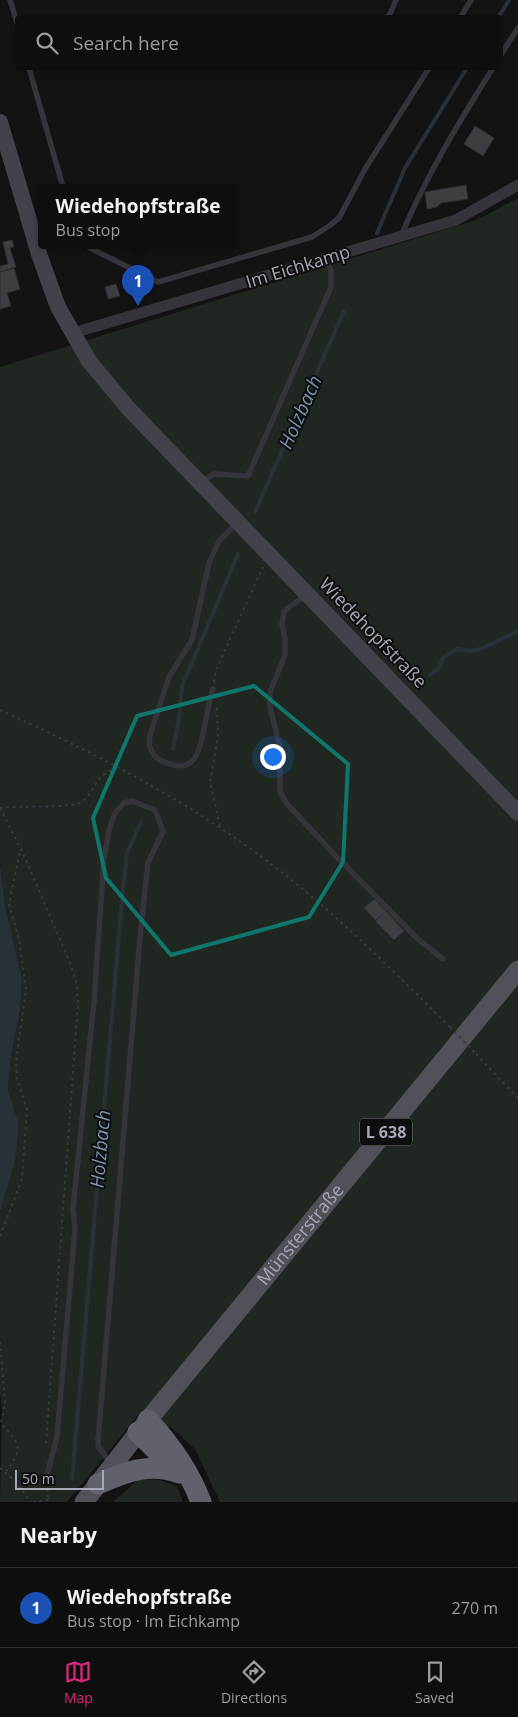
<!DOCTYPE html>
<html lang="en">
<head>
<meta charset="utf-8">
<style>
	:root { --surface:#0e0e0f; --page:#171718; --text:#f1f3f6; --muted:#9b9c9e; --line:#2e2e2f; --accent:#db2777 }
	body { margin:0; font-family:"Open Sans",sans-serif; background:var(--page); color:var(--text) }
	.scale { position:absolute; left:15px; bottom:12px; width:89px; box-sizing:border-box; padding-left:5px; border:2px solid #a4a9b5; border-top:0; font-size:14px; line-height:18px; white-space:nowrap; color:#a4a9b5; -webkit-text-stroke:4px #0e0e0f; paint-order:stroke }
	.you { position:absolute; left:272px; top:756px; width:18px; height:18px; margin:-12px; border:4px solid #fff; border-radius:50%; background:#1a73e8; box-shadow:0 0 0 8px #1a73e833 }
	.badge { display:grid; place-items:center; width:32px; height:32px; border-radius:50%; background:var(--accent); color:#fff; font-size:16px; font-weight:700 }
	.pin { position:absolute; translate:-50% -41px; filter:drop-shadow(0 1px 2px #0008) }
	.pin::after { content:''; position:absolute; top:26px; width:18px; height:15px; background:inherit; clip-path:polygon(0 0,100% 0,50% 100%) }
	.popup { position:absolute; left:38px; top:184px; width:200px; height:65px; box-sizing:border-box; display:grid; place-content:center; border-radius:5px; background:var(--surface); filter:drop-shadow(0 1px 4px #0005); font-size:16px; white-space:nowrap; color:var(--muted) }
	.popup b { font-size:19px; color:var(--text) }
	.popup::after { content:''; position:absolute; left:50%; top:100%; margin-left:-10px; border:10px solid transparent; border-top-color:var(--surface) }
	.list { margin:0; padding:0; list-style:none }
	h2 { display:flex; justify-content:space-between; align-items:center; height:65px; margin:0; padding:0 20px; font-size:21px }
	h2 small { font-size:16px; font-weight:400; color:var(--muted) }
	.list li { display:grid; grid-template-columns:32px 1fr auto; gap:15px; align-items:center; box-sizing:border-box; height:80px; padding:0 20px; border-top:1px solid var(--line) }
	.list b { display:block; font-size:19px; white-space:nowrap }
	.list p { margin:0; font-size:16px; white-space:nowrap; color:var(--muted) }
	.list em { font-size:16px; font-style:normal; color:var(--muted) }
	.icon { flex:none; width:28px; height:28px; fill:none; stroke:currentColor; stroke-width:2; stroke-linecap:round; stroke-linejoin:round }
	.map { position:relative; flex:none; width:518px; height:1502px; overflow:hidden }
	.search { position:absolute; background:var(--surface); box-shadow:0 5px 20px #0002; left:15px; right:15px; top:15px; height:55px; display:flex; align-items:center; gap:12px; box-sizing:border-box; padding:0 18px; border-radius:5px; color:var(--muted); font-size:19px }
	.sheet { height:145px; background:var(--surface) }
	nav { display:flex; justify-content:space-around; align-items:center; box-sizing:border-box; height:70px; border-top:1px solid var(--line); background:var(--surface); font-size:14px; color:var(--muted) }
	nav a { display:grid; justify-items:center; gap:2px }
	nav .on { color:var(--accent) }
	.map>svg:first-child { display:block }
</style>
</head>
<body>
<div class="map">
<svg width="518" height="1502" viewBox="0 0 518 1502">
	<rect width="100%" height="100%" fill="#131314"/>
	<path fill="#1f2720" d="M 518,198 L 518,1502 L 220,1502 L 195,1449 L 173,1429 L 140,1413 L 67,1502 L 0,1502 L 2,1409 L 0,1394 L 0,1211 L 19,1124 L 8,1090 L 11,1057 L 20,1011 L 22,979 L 5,905 L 0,862 L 0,367 L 479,219 Z
		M 139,1479 L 160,1480 L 177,1486 L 183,1502 L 113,1502 Z"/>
	<path fill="#293138" d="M 0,863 L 5,905 L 22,979 L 20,1011 L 11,1057 L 8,1090 L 19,1124 L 15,1161 L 0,1211 Z"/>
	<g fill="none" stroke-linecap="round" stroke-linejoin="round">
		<path stroke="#293138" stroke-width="4" d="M 498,18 L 509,0
			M 377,233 L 405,168 L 467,68
			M 255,512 L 344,311
			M 430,675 L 440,667 L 442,659 L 449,653 L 457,649 L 471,651 L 481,649 L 518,631
			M 173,749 L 179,719 L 182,686 L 238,554
			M 72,1479 L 123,888 L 127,853 L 141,822"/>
	</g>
	<path fill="#3d3e42" stroke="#2d2d31" d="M 475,126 L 494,138 L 483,156 L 464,144 Z
		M 466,185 L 468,199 L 441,203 L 437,207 L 427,209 L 425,192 Z
		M 12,240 L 14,247 L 10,248 L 16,267 L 0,272 L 0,266 L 8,264 L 3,242 Z
		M 14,268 L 20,289 L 7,293 L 11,306 L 0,309 L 0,272 Z
		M 116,284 L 120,296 L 108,299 L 105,287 Z
		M 374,899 L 386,911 L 376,921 L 364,908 Z
		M 386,911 L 404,931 L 394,940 L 375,921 Z"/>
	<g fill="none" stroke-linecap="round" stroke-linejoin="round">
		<path stroke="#3a3b41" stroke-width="2" stroke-dasharray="2.5 4" stroke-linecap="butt" d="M 214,682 L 216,670 L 263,567
			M 217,708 L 218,736 L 210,782 L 220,826
			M 0,710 C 93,752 185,799 267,861 C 334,911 391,969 450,1027
			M 0,808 L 21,849 L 71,965 L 76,982 L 78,1003 L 46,1443
			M 0,808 C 17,805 71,809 81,802 C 98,791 94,771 121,768
			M 476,1054 L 518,1098
			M 0,1236 L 22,1179 L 27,1109 L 17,1080 L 16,1061 L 26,990 L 19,939 L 9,904 L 20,851
			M 0,1342 L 5,1402 L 1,1424 C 20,1442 24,1450 6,1471
			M 0,1468 L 15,1481 L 31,1502
			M 47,1482 L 48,1500
			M 33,1502 L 48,1500 L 48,1502"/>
		<path stroke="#34343a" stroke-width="5.5" d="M 10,0 L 18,26
			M 386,18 L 390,14 L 396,0
			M 460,18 L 471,0
			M 500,56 L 518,28
			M 29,68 L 63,187
			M 401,236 C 426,176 459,122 493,68
			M 84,245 L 158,282 L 312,237 L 329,226 L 339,218 L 365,169 L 429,68
			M 202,482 L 214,474 L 248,476 L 331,287 L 331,272 L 327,258
			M 306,595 L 284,611 L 282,624 L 285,639 L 285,655 L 270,692 L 270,707 L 280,747 L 280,792 L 287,804 L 333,853 L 418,939 L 443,959
			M 213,689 C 210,699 208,709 206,719 C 202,739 199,775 170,764 C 159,761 152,756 149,744 L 150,735 L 169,677 L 192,640 L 209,563 L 219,541 L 236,524
			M 47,1475 L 57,1437 L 75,1229 L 73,1209 L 94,1001 L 104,859 L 109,830 L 115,813 L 124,803 L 132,801 L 155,810 L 163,831 L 148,863 L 141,926 L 98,1441 L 98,1446 L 111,1464"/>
		<path stroke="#34343a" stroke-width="11" d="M 73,333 L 456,220 L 518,185"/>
		<path stroke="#42434a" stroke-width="16" d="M 0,122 L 39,254 L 58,307 L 89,361 L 128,408 L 518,813"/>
		<path stroke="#505159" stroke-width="19" id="s1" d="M 84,1502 L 148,1420 L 518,970"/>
		<path stroke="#60626b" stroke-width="21" d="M 148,1420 C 171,1445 189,1470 201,1502
			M 138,1432 L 163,1457
			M 98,1484 C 125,1472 150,1462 179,1473"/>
		<path stroke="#3a3b41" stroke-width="2" stroke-dasharray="2.5 4" stroke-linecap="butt" d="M 450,1027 L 476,1054"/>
	</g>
	<path fill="none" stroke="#0f766e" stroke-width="4" stroke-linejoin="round" d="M 254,686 L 348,764 L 343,862 L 309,917 L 171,955 L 106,878 L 93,818 L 137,716 Z"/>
	<g text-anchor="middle" stroke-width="4" stroke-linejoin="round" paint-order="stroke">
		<rect fill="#0e0e0f" stroke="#777a83" stroke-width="1" x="360" y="1118.5" width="52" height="27" rx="4"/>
		<g font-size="16" font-weight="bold" fill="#a4a9b5">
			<text x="386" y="1138">L 638</text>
		</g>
		<g font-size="18" fill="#a4a9b5" stroke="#0e0e0f">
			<text transform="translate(298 267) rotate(-17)" y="6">Im Eichkamp</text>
			<text transform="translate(373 633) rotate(46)" y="6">Wiedehopfstraße</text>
			<text dy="6" stroke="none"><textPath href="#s1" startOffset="344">Münsterstraße</textPath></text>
		</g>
		<g font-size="19" font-style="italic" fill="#7a95b1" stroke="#0e0e0f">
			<text transform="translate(300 412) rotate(-66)" y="7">Holzbach</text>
			<text transform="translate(100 1149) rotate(-85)" y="7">Holzbach</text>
		</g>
	</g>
</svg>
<div class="scale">50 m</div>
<div class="you"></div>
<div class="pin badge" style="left:138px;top:306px;background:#1a4fb4">1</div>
<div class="popup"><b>Wiedehopfstraße</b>Bus stop</div>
<div class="search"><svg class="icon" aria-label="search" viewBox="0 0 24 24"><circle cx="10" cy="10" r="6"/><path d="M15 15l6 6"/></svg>Search here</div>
</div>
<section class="sheet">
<h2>Nearby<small></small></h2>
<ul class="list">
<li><span class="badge" style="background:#1a4fb4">1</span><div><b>Wiedehopfstraße</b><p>Bus stop · Im Eichkamp</p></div><em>270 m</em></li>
</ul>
</section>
<nav>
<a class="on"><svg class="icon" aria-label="map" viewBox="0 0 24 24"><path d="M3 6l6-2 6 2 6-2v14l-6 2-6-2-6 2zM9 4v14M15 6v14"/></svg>Map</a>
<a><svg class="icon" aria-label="directions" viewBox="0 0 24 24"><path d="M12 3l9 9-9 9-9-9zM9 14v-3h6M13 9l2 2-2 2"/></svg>Directions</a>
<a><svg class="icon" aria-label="saved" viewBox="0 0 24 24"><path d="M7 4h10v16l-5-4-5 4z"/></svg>Saved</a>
</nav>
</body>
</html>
